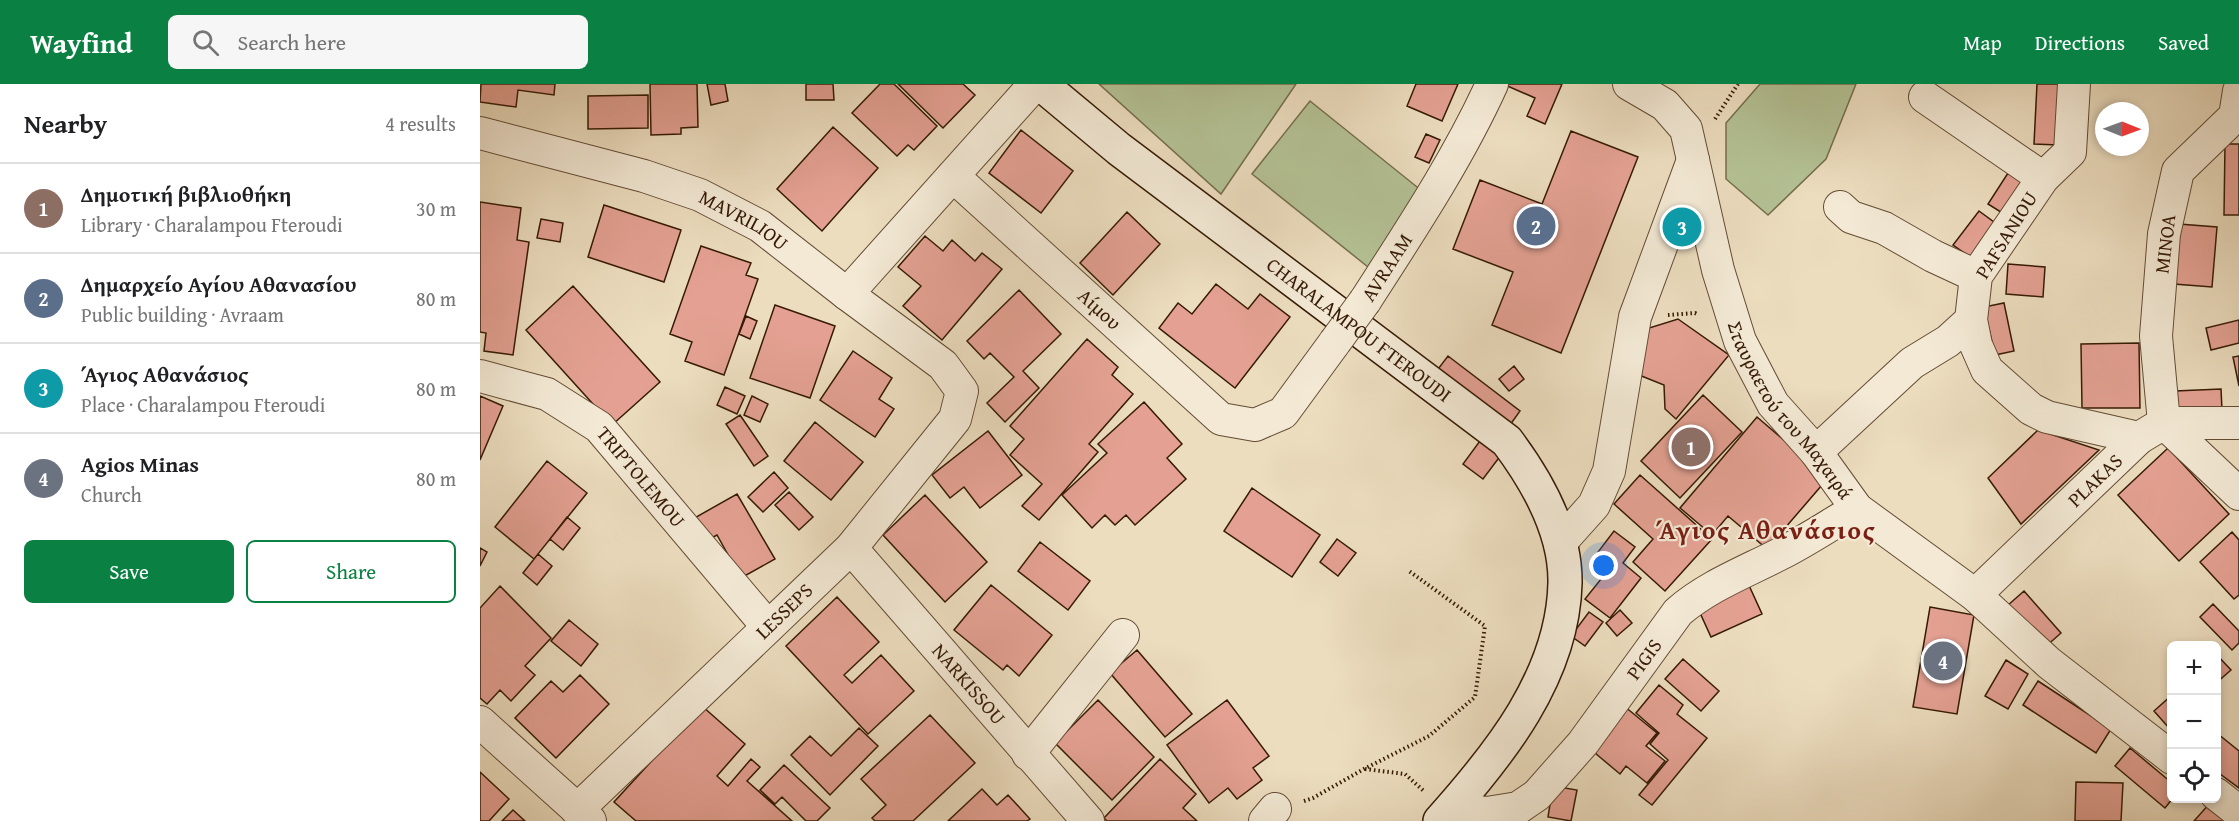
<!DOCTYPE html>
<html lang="en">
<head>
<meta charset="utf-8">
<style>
	:root { --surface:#fff; --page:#f6f6f6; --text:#202124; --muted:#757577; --line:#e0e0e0; --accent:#0b8043 }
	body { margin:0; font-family:"Gentium Book Plus",serif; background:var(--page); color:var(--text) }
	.controls { position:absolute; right:18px; bottom:18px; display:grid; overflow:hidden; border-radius:9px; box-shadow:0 3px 9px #0003 }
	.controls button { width:54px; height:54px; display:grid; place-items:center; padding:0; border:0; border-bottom:2px solid var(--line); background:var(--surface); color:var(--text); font:30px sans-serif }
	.compass { position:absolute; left:1615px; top:18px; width:54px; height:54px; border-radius:50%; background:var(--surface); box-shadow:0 3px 9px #0003; rotate:91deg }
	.you { position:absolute; left:1124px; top:482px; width:21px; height:21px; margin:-15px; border:4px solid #fff; border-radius:50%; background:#1a73e8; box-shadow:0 0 0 9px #1a73e833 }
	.badge { display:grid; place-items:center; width:39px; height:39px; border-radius:50%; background:var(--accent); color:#fff; font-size:20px; font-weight:700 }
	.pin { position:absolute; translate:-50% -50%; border:3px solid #fff; box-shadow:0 2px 6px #0006 }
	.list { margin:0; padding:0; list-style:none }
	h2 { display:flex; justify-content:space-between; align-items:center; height:78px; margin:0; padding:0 24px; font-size:26px }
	h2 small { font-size:20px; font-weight:400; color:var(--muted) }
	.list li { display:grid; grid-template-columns:39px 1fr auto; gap:18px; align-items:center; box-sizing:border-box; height:90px; padding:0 24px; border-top:2px solid var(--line) }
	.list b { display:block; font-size:22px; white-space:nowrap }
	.list p { margin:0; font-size:20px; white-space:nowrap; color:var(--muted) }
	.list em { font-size:20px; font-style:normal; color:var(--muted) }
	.actions { display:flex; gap:12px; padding:18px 24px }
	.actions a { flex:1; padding:14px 0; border:2px solid var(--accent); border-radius:9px; text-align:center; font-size:21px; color:var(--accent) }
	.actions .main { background:var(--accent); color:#fff }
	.icon { flex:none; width:33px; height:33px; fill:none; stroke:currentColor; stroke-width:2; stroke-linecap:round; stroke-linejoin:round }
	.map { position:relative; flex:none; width:1759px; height:737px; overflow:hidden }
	header { display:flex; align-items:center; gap:36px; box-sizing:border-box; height:84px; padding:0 30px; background:var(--accent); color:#fff }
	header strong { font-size:28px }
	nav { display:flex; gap:33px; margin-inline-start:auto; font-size:21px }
	.search { width:420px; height:54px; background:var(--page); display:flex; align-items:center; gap:15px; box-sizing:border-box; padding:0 21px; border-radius:9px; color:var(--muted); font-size:22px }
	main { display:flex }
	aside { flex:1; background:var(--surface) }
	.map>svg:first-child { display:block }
</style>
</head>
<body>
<header>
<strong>Wayfind</strong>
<div class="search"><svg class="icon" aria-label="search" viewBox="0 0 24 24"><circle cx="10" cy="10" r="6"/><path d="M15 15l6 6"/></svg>Search here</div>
<nav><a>Map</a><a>Directions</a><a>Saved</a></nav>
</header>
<main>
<aside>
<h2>Nearby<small>4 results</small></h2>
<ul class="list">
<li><span class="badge" style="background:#8d6e63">1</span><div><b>Δημοτική βιβλιοθήκη</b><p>Library · Charalampou Fteroudi</p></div><em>30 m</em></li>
<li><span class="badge" style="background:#5c6f8a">2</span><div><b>Δημαρχείο Αγίου Αθανασίου</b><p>Public building · Avraam</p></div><em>80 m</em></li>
<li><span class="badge" style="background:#0f9aa8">3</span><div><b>Άγιος Αθανάσιος</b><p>Place · Charalampou Fteroudi</p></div><em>80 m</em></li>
<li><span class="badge" style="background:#6b7280">4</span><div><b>Agios Minas</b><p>Church</p></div><em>80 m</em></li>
</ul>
<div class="actions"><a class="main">Save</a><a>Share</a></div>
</aside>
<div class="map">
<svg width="1759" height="737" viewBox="0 0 1759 737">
	<rect width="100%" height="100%" fill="#ecddbf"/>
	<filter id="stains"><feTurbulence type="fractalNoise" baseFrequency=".00333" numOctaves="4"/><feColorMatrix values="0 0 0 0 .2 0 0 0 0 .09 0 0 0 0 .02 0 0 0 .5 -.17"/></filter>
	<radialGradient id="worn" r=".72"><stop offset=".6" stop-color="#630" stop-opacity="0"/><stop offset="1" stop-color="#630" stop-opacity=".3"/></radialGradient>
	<path fill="#b4c295" stroke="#756e4d" stroke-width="1.5" d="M 619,0 L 816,0 L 741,110 Z
		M 1280,0 L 1376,0 L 1346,75 L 1288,131 L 1246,95 L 1246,39 Z
		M 830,17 L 947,111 L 888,183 L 772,90 Z"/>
	<path fill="#e4a193" stroke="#361a05" stroke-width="1.5" d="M 1,0 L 75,0 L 74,11 L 38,6 L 36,23 L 0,18 Z
		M 170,0 L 217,0 L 218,43 L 201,44 L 201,50 L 171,51 Z
		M 227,0 L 245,0 L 248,17 L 231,21 Z
		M 326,0 L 353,0 L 354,16 L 326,16 Z
		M 400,0 L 414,0 L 457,42 L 434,66 L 428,61 L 417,72 L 372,29 Z
		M 418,0 L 483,0 L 495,11 L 463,44 Z
		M 936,0 L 978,0 L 962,37 L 927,22 Z
		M 1023,0 L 1082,0 L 1065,40 L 1047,32 L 1055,14 Z
		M 1557,0 L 1582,0 L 1578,61 L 1554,60 Z
		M 168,11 L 168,44 L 108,45 L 108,12 Z
		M 353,43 L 398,84 L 342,147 L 297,105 Z
		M 541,46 L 593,87 L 561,129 L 509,89 Z
		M 1091,47 L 1158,73 L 1081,269 L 1012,241 L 1033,188 L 973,165 L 1000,96 L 1062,120 Z
		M 946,50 L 960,56 L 949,79 L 935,73 Z
		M 1745,60 L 1759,60 L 1759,131 L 1744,131 Z
		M 1528,89 L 1547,101 L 1527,132 L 1508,120 Z
		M 0,118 L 41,124 L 37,156 L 49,158 L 33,271 L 4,267 L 6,249 L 0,248 Z
		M 124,121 L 201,146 L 184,198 L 108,173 Z
		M 1499,127 L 1518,141 L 1493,175 L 1473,161 Z
		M 647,128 L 680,160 L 633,211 L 600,179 Z
		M 61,135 L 83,139 L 80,158 L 57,154 Z
		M 1699,140 L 1737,143 L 1732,203 L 1694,200 Z
		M 445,152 L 463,167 L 472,156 L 495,177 L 502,169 L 522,185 L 462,256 L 423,222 L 441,202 L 418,183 Z
		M 221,162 L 271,179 L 266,191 L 278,195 L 244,291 L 205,277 L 212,258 L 190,250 Z
		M 1528,180 L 1565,183 L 1563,213 L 1526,210 Z
		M 736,200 L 768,225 L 780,210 L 810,233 L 755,304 L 679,244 L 698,219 L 712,230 Z
		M 93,202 L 180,298 L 132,341 L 46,246 Z
		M 539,206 L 581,250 L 543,287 L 559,304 L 525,338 L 507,319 L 534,293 L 510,269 L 504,275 L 487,257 Z
		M 1524,219 L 1534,267 L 1515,271 L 1504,223 Z
		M 295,221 L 355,242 L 330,314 L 270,294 Z
		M 266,232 L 277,237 L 270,255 L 259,250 Z
		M 1198,235 L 1249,271 L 1196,335 L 1185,325 L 1184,301 L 1159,291 L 1169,244 Z
		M 1759,236 L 1759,259 L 1731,266 L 1726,244 Z
		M 607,255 L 638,283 L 632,291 L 653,310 L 609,360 L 618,368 L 559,436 L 542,422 L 562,400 L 530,371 L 544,355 L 530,342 Z
		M 1659,259 L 1660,324 L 1602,324 L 1601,260 Z
		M 373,267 L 412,294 L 399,315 L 414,325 L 395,353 L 340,316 Z
		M 968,272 L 1040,327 L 1025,348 L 1033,355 L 1003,395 L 983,380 L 1000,357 L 939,310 Z
		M 1759,272 L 1759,302 L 1753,273 Z
		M 1034,282 L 1044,295 L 1029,307 L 1019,295 Z
		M 245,303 L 265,312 L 257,330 L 237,321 Z
		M 1741,305 L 1742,326 L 1696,328 L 1695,307 Z
		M 1223,311 L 1262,348 L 1200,414 L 1161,377 Z
		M 0,312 L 23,322 L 0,376 Z
		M 272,312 L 288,320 L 280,338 L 264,331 Z
		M 664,318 L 702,360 L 687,374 L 706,395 L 655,441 L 646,431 L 635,441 L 625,431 L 612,444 L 582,411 L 627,369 L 618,360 Z
		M 260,331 L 288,372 L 274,382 L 246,340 Z
		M 1277,333 L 1348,394 L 1287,465 L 1248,432 L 1232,451 L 1200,424 Z
		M 335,338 L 383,378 L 351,416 L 304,377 Z
		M 1558,346 L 1619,366 L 1541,440 L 1508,394 Z
		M 508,347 L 542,391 L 500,424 L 484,403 L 470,414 L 452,391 Z
		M 1688,364 L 1749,430 L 1699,477 L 1638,411 Z
		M 67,377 L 107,409 L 54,475 L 15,443 Z
		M 294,388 L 308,404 L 283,428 L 268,413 Z
		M 1160,391 L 1232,455 L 1185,507 L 1153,478 L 1173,455 L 1134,420 Z
		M 772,404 L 840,451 L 812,493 L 744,447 Z
		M 309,408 L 333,433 L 319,446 L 295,421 Z
		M 257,410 L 295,475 L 261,494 L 237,451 L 224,458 L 211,436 Z
		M 445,411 L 507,478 L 465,518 L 403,451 Z
		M 87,433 L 100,444 L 83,466 L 70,455 Z
		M 1134,447 L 1155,463 L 1143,479 L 1161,494 L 1130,534 L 1105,515 L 1133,480 L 1118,468 Z
		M 1752,448 L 1759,456 L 1759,511 L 1754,515 L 1720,478 Z
		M 857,455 L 876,469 L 858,492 L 840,478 Z
		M 560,458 L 610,497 L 588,526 L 538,487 Z
		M 0,464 L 7,468 L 0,482 Z
		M 58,470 L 72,482 L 57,501 L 43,489 Z
		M 1267,497 L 1282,530 L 1231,553 L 1216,520 Z
		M 511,501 L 572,551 L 539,592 L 527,581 L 523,586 L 474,546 Z
		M 20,502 L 71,554 L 45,582 L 55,591 L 31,617 L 20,606 L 7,620 L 0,614 L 0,524 Z
		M 1544,507 L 1581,549 L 1564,564 L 1527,522 Z
		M 357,513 L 399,558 L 364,591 L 372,599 L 401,571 L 434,607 L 388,650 L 306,562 Z
		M 1733,520 L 1759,547 L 1759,559 L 1752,566 L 1720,533 Z
		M 1450,523 L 1494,531 L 1477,630 L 1433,623 Z
		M 1140,526 L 1152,539 L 1137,552 L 1126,539 Z
		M 1109,528 L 1123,538 L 1105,562 L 1091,552 Z
		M 89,536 L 118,560 L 101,582 L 71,557 Z
		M 657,566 L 712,630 L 685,653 L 630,589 Z
		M 1736,570 L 1751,586 L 1736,599 Z
		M 1203,575 L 1239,607 L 1221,627 L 1185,595 Z
		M 1526,576 L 1548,590 L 1528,625 L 1505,612 Z
		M 100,591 L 129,620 L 76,674 L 35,634 L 71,597 L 83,608 Z
		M 1558,597 L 1631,645 L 1616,669 L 1543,621 Z
		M 1179,601 L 1203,621 L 1197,630 L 1227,654 L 1172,721 L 1159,711 L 1188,676 L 1170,660 L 1179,649 L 1156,629 Z
		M 1692,611 L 1692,641 L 1689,644 L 1674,627 Z
		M 618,616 L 674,673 L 632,716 L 575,659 Z
		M 747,616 L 789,672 L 773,684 L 782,696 L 757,715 L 748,704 L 729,719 L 687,661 Z
		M 222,622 L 265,660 L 237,692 L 248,702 L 271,675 L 280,683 L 267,697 L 312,737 L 156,737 L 134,718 Z
		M 1144,622 L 1177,649 L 1166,662 L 1185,677 L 1167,699 L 1146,682 L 1140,690 L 1109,664 Z
		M 450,631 L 495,679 L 433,737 L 395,737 L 392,734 L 406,721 L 381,695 Z
		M 379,644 L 398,662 L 350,711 L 311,671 L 330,652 L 351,672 Z
		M 1738,650 L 1759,667 L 1759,704 L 1736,687 Z
		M 1650,664 L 1692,699 L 1693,714 L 1685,724 L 1635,682 Z
		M 680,675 L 716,710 L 703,724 L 717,737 L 627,737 L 624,734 Z
		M 304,681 L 350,724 L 337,737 L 326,737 L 302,713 L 295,720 L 280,706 Z
		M 0,688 L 29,715 L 9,737 L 0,737 Z
		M 1596,698 L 1643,699 L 1641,737 L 1595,737 Z
		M 1073,702 L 1097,706 L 1091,737 L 1068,733 Z
		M 502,705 L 517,721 L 528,711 L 550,735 L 547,737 L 468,737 Z
		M 1730,719 L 1748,737 L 1714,737 Z
		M 33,726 L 45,737 L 22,737 Z"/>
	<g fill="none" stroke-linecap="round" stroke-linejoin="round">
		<g stroke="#644b34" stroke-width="34">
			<g id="street">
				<path id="s1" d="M 1149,0 L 1185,21 L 1206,45 L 1238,186 L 1260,257 L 1293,320 L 1336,368 L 1377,425 L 1495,511 L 1569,579 L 1692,674"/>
				<path d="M 1594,0 L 1590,68 L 1563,94 L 1496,192 L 1491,236 L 1496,261 L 1507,286 L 1551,325 L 1567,333 L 1659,354"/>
				<path d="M 1759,7 L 1755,32 L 1698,87 L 1684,150 L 1676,252 L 1684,339 L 1759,410"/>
				<path d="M 1445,13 L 1563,94"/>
				<path id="s2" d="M 0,49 L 164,92 L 220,111 L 280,142 L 367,210 L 463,281 L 482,307 L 475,335 L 371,464 L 97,726"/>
				<path id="s3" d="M 473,92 L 741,335 L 775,341 L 803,329 L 855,258"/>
				<path d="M 1360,123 L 1371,133 L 1404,144 L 1453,172 L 1496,192"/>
				<path d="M 367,210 L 555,0"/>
				<path id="s4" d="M 885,217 C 930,147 978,75 1012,0"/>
				<path id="s5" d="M 0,292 L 67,310 L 119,343 L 288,543"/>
				<path d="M 1336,368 L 1432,279 L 1468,257 L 1491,236"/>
				<path d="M 1080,459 L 1114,421 L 1129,387 L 1155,233 L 1213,76"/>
				<path id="s6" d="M 371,464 L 608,737"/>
				<path id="s7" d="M 1495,511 L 1659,354 L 1684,339 L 1759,339"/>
				<path d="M 0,638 L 110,737"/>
				<path d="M 548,670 L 643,551"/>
				<path d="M 1736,710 L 1759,728"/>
				<path id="s8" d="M 971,724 L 1007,729 L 1038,724 L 1057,711 L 1103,659 L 1198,528 C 1228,502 1265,488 1300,470 C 1326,457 1351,440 1377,425"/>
				<path d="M 785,737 L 795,725"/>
			</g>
		</g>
		<g stroke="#361a05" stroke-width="36">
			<g id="secondary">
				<path id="s9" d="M 561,0 L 639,65 L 1027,357 C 1057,397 1086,448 1085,499 C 1083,592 1019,671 960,737"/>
			</g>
		</g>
		<path stroke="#361a05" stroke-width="4" stroke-dasharray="1.5 3" stroke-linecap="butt" d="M 1235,35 L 1258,0
			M 1188,231 L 1215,229 L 1219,231
			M 885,685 L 925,690 L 945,708
			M 824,717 L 833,714 L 884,685 L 949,652 L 995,613 L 1005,542 L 929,487"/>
		<use href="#street" stroke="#f3e9d5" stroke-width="32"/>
		<use href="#secondary" stroke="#f3e9d5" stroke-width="33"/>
		<g stroke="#644b34" stroke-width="34" stroke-linecap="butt">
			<path id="street-bridge" d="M 855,258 L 885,217"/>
		</g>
		<use href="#street-bridge" stroke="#f3e9d5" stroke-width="32"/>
	</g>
	<g text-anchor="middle" stroke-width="4.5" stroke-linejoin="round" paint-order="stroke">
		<g font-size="20" fill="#361a05" stroke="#f3e9d5">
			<text dy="7" stroke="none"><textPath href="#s2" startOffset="279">MAVRILIOU</textPath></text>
			<text transform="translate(1526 151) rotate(-58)" y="7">PAFSANIOU</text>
			<text transform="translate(1685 160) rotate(-83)" y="7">MINOA</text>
			<text dy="7" stroke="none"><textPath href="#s4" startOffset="40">AVRAAM</textPath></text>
			<text dy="7" stroke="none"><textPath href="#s3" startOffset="198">Αίμου</textPath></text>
			<text dy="7" stroke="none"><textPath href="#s9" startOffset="402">CHARALAMPOU FTEROUDI</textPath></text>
			<text dy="7" stroke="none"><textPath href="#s1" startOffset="378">Σταυραετού του Μαχαιρά</textPath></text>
			<text dy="7" stroke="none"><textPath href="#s5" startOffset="196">TRIPTOLEMOU</textPath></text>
			<text dy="7" stroke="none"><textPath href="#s7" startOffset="166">PLAKAS</textPath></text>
			<text transform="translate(304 527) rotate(-44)" y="7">LESSEPS</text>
			<text dy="7" stroke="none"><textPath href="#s8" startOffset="264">PIGIS</textPath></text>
			<text dy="7" stroke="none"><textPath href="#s6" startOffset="180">NARKISSOU</textPath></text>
		</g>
		<g font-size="26" font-weight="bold" letter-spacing="1.5" fill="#7a1f14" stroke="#f3e9d5">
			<text x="1286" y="455">Άγιος Αθανάσιος</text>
		</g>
	</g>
	<rect width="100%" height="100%" filter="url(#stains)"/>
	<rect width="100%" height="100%" fill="url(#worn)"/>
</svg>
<div class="controls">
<button>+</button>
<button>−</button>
<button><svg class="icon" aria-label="locate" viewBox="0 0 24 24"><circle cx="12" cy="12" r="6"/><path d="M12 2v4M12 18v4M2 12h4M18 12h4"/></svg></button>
</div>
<svg class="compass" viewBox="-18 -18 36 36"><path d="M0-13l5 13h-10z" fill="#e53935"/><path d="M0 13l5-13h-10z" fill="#757577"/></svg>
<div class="you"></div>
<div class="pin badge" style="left:1211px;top:363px;background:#8d6e63">1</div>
<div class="pin badge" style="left:1056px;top:142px;background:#5c6f8a">2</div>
<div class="pin badge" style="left:1202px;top:143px;background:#0f9aa8">3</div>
<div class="pin badge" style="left:1463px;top:577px;background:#6b7280">4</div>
</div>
</main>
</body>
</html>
